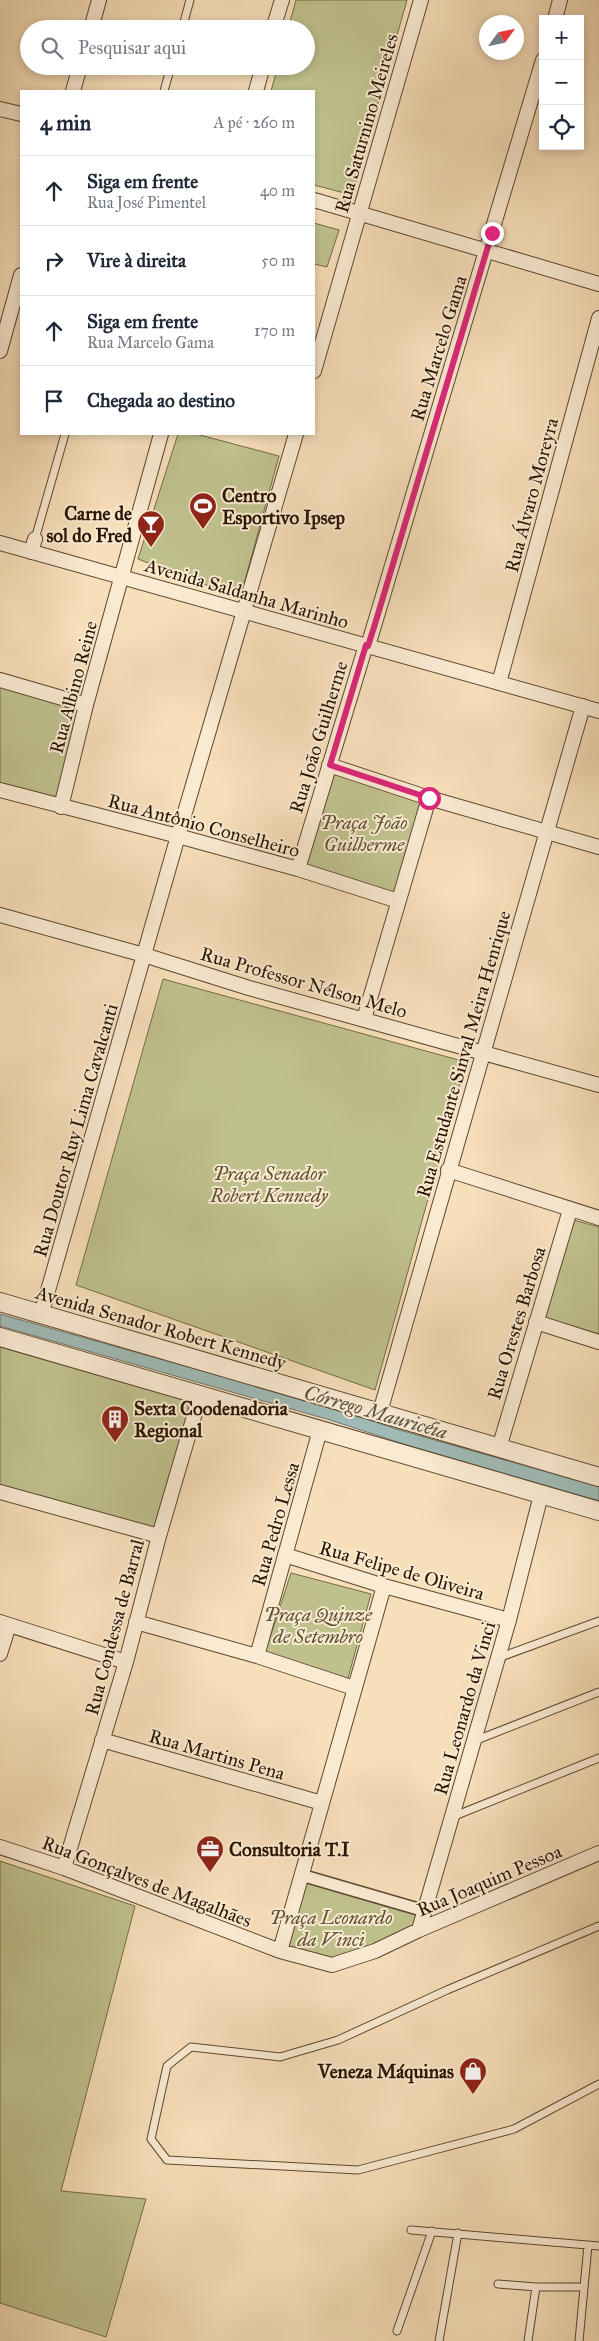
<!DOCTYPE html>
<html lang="pt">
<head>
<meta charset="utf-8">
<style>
	:root { --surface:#fff; --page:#f2f2f3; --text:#1f2937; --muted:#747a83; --line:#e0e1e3 }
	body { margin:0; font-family:"IM FELL Great Primer",serif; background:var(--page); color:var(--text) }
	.controls { position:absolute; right:15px; top:15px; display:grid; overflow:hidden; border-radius:0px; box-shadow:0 2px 8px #0003 }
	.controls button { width:45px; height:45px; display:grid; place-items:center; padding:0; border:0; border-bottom:1px solid var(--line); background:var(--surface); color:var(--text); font:25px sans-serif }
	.compass { position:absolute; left:479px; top:15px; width:45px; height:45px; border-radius:50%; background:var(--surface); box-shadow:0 2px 8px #0003; rotate:57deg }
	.stop { position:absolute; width:15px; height:15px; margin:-11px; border:4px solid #db2777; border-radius:50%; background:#fff }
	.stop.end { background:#db2777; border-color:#fff; box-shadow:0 1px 5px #0008 }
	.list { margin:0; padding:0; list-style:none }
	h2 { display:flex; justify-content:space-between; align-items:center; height:65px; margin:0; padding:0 20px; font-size:21px }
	h2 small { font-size:16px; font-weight:400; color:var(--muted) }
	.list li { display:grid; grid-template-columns:32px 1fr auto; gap:15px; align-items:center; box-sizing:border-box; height:70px; padding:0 20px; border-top:1px solid var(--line) }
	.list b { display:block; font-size:19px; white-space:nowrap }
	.list p { margin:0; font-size:16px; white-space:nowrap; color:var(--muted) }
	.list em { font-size:16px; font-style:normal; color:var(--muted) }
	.icon { flex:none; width:28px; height:28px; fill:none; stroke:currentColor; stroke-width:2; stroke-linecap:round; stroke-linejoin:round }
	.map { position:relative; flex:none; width:599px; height:2341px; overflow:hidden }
	.search { position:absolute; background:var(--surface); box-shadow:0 2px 8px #0003; left:20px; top:20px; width:295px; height:55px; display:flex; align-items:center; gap:12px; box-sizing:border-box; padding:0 18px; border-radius:28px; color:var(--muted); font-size:19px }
	.panel { position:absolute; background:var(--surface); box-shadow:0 2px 8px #0003; left:20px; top:90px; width:295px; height:345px; border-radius:0px }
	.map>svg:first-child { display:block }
</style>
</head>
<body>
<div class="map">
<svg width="599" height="2341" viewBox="0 0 599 2341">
	<rect width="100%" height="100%" fill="#f7dfba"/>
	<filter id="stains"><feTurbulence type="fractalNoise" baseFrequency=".004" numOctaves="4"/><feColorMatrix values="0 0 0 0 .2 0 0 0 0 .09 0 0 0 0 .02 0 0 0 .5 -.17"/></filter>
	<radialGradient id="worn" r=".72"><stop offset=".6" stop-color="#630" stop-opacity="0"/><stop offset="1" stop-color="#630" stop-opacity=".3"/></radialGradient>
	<path fill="#bfc18d" stroke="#746a47" d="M 296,0 L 407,0 L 352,195 L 314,185 L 314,91 L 271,91 L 278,66 L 306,66 L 306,29 L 288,29 Z
		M 314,223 L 339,230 L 327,267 L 314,264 Z
		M 178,434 L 196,434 L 279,456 L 241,595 L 193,581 L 138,559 Z
		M 0,686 L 80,709 L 56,800 L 0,784 Z
		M 331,772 L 425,800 L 395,896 L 304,863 Z
		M 163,979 L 466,1062 L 375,1390 L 76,1285 Z
		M 566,1218 L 599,1227 L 599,1341 L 535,1323 Z
		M 0,1345 L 192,1398 L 155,1530 L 0,1488 Z
		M 291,1573 L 371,1594 L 347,1682 L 264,1656 Z
		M 0,1861 L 135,1906 L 61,2191 L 146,2199 L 106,2337 L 0,2303 Z
		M 298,1878 L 424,1911 L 416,1939 L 331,1972 L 284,1952 Z"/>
	<path fill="#9fbbb7" stroke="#70786e" d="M 0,1314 L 334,1408 L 396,1429 L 599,1487 L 599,1501 L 404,1444 L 330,1420 L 0,1326 Z"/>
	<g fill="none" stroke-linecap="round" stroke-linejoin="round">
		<g stroke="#5c472f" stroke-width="9">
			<path id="service" d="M 182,29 L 190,0
				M 164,91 L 171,66
				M 35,539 L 65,434
				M 498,1658 L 599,1621
				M 474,1741 L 599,1692
				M 452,1817 L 599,1758
				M 599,1926 L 447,1990 L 338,2040 L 280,2057 L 191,2047 L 167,2066 L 151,2139 L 167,2160 L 358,2170 L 514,2129 L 599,2084
				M 411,2230 L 599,2246
				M 498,2284 L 536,2287
				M 397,2331 L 432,2231
				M 439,2341 L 458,2233
				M 528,2341 L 536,2287 L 584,2287
				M 579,2341 L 588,2245"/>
		</g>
		<g stroke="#5c472f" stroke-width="14">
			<path id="pedestrian" d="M 301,1875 L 425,1911"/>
		</g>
		<g stroke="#5c472f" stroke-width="16">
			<path id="minor" d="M 555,19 L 560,0
				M 91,29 L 99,0
				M 273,29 L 282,0
				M 73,91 L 80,66
				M 256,91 L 263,66
				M 0,109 L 21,114
				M 314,200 L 599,284
				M 0,351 L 21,275
				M 314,371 L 421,0
				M 0,543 L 599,711
				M 31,552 L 35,539
				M 368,646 L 543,60
				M 0,680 L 86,705
				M 499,683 L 599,318
				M 329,765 L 429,798 L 599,847
				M 0,790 L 178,836 L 298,869 L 398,901
				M 61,807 L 86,705 L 161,434
				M 298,869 L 366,645
				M 0,915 L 144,955 L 249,988 L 599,1085
				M 364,1019 L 429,798
				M 448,1170 L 599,1218
				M 41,1315 L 178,836 L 296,434
				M 536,1322 L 599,1342
				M 380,1412 L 583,706
				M 499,1448 L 570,1210
				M 0,1492 L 159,1536
				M 285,1555 L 384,1586 L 509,1620
				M 0,1622 L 126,1662
				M 136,1622 L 257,1656 L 354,1688
				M 0,1654 L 9,1625
				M 257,1656 L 320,1430
				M 102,1740 L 322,1803
				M 0,1847 L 64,1868 L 280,1951 L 332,1965 L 375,1951 L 419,1930 L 599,1853
				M 64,1868 L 126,1662 L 159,1536 L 200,1396
				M 419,1930 L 509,1620 L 541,1495
				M 280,1951 L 384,1586"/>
		</g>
		<g stroke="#5c472f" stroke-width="20">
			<path id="tertiary" d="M 0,1302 L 599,1477
				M 0,1337 L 599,1511"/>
		</g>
		<use href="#service" stroke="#faead2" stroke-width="7"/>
		<use href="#pedestrian" stroke="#faead2" stroke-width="11"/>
		<use href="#minor" stroke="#faead2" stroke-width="14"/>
		<use href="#tertiary" stroke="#faead2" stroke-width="18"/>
	</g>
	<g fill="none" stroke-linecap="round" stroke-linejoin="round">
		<path stroke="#db2777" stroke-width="6" d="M 429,798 L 330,765 L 366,645 L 368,646 L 375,624 L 492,233"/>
	</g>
	<defs>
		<g id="stadium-pin" transform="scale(1.4375)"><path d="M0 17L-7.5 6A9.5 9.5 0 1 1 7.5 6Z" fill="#8f2418" stroke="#faead2"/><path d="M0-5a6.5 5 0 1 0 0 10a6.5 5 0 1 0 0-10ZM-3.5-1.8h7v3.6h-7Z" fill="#fff"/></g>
		<g id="bar-pin" transform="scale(1.4375)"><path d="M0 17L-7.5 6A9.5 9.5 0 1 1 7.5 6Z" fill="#8f2418" stroke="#faead2"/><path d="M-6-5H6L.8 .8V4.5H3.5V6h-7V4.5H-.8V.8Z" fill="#fff"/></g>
		<g id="building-pin" transform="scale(1.4375)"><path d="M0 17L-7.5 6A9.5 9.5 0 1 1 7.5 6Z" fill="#8f2418" stroke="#faead2"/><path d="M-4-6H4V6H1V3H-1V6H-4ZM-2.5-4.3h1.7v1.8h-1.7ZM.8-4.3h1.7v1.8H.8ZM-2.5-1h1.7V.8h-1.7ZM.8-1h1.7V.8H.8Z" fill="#fff"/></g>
		<g id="office-pin" transform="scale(1.4375)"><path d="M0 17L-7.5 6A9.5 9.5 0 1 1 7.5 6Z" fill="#8f2418" stroke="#faead2"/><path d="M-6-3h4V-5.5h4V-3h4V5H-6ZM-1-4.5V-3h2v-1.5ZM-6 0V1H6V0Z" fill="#fff"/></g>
		<g id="shop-pin" transform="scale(1.4375)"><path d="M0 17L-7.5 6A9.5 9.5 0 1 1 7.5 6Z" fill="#8f2418" stroke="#faead2"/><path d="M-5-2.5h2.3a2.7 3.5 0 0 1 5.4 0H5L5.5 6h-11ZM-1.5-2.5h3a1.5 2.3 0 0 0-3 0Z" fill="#fff"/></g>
	</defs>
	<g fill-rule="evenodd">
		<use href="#stadium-pin" x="203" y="506"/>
		<use href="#bar-pin" x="151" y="524"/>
		<use href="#building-pin" x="115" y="1419"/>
		<use href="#office-pin" x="210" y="1849"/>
		<use href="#shop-pin" x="473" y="2071"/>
	</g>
	<g text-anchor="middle" stroke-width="4" stroke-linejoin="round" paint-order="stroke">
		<g font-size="19" fill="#291401" stroke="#faead2">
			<text transform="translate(366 123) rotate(-74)" y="7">Rua Saturnino Meireles</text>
			<text transform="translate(438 348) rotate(-73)" y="7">Rua Marcelo Gama</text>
			<text transform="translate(531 495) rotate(-75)" y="7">Rua Álvaro Moreyra</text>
			<text transform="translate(247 593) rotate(16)" y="7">Avenida Saldanha Marinho</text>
			<text transform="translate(73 687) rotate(-75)" y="7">Rua Albino Reine</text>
			<text transform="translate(318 737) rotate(-73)" y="7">Rua João Guilherme</text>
			<text transform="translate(204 825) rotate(15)" y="7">Rua Antônio Conselheiro</text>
			<text transform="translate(304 982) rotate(16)" y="7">Rua Professor Nélson Melo</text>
			<text transform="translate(463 1054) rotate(-74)" y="7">Rua Estudante Sinval Meira Henrique</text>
			<text transform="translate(75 1130) rotate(-74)" y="7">Rua Doutor Ruy Lima Cavalcanti</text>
			<text transform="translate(516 1323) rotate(-73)" y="7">Rua Orestes Barbosa</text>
			<text transform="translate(161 1327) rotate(16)" y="7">Avenida Senador Robert Kennedy</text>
			<text transform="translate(275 1524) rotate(-74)" y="7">Rua Pedro Lessa</text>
			<text transform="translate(402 1570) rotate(16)" y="7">Rua Felipe de Oliveira</text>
			<text transform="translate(114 1627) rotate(-75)" y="7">Rua Condessa de Barral</text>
			<text transform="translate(464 1708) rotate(-74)" y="7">Rua Leonardo da Vinci</text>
			<text transform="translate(217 1754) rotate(16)" y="7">Rua Martins Pena</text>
			<text transform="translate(489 1880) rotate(-23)" y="7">Rua Joaquim Pessoa</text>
			<text transform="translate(147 1881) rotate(21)" y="7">Rua Gonçalves de Magalhães</text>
		</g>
		<g font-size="19" font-weight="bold" fill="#291401" stroke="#faead2" text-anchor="start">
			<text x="222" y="502">Centro<tspan x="222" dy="22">Esportivo Ipsep</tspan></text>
			<text x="132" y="520" text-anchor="end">Carne de<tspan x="132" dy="22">sol do Fred</tspan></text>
			<text x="134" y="1415">Sexta Coodenadoria<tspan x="134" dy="22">Regional</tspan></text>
			<text x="229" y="1856">Consultoria T.I</text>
			<text x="454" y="2078" text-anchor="end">Veneza Máquinas</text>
		</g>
		<g font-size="19" font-style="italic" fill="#5e5132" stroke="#faead2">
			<text x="364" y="829">Praça João<tspan x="364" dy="22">Guilherme</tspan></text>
			<text x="269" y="1180">Praça Senador<tspan x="269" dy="22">Robert Kennedy</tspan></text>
			<text x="318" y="1621">Praça Quinze<tspan x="318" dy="22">de Setembro</tspan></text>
			<text x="331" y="1924">Praça Leonardo<tspan x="331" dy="22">da Vinci</tspan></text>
		</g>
		<g font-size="20" font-style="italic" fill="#524e41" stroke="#faead2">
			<text transform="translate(376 1412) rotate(16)" y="7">Córrego Mauricéia</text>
		</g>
	</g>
	<rect width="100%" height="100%" filter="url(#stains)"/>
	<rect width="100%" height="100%" fill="url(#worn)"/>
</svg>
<div class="controls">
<button>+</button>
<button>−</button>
<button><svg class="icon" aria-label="locate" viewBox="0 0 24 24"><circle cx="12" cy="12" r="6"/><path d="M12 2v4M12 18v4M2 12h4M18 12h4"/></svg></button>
</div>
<svg class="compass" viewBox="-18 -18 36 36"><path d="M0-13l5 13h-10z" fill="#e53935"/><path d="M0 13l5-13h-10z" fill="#747a83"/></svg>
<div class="stop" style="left:429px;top:798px"></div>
<div class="stop end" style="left:492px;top:233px"></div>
<div class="search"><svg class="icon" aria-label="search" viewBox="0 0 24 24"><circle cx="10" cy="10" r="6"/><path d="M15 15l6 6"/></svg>Pesquisar aqui</div>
<section class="panel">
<h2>4 min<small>A pé · 260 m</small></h2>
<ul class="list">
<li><svg class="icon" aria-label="ahead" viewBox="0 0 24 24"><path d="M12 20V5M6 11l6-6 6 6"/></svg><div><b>Siga em frente</b><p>Rua José Pimentel</p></div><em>40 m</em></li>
<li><svg class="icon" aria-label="right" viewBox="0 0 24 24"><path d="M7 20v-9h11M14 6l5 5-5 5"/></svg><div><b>Vire à direita</b></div><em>50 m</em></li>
<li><svg class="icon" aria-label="ahead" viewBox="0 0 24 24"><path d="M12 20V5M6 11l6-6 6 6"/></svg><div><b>Siga em frente</b><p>Rua Marcelo Gama</p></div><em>170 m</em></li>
<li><svg class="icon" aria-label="arrive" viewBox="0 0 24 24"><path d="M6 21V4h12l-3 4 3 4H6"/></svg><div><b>Chegada ao destino</b></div></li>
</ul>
</section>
</div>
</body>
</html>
